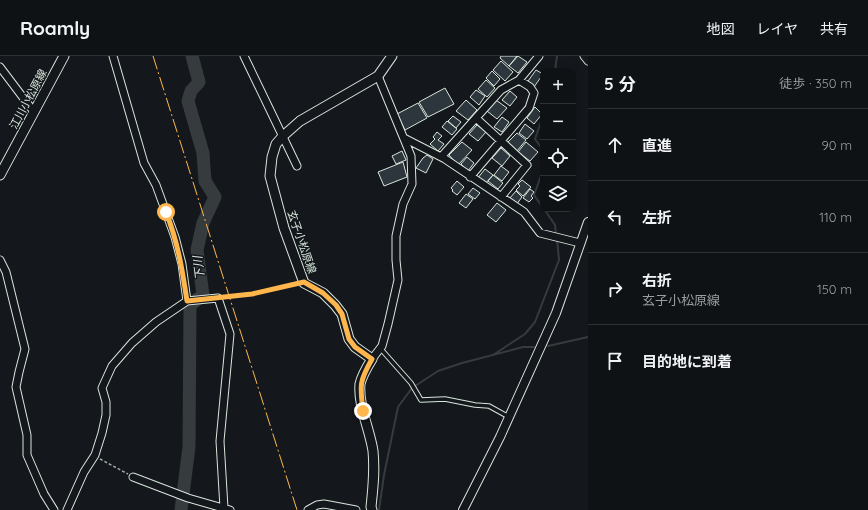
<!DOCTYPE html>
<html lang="ja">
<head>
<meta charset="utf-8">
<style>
	:root { --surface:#0f1215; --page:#1d2022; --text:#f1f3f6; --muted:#9b9ea0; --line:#2f3234 }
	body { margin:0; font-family:Quicksand,"Noto Sans JP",sans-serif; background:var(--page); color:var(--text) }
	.controls { position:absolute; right:12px; top:12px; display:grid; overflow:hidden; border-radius:8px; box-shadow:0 2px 10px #0003 }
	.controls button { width:36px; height:36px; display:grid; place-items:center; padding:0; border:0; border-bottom:1px solid var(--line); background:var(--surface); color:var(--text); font:20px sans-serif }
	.stop { position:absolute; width:12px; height:12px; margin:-9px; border:3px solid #ffb74d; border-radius:50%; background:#fff }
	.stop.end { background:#ffb74d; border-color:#fff; box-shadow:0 1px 4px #0008 }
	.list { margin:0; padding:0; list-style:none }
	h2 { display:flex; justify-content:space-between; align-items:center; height:52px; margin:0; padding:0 16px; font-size:17px }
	h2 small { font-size:13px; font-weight:400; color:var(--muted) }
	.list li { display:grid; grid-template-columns:26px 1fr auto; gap:12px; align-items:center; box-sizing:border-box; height:72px; padding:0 16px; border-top:1px solid var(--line) }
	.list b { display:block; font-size:15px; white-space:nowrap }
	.list p { margin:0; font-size:13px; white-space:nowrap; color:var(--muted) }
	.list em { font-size:13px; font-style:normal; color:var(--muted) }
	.icon { flex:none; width:22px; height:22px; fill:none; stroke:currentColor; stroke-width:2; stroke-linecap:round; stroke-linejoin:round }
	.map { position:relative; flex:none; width:588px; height:454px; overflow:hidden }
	header { display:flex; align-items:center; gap:24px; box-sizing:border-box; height:56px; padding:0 20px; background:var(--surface); border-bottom:1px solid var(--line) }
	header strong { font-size:19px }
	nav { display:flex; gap:22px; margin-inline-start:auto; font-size:14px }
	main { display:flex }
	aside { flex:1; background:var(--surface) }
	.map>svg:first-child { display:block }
</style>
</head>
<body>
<header>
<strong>Roamly</strong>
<nav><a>地図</a><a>レイヤ</a><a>共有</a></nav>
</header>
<main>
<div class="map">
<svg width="588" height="454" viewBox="0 0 588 454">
	<rect width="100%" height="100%" fill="#14181c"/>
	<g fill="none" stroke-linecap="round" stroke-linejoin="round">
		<path stroke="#363b3e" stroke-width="2" d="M 555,15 L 557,0
			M 543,60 L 535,83 L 543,94
			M 543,114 L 534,139 L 543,152
			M 544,153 L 555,169 L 556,178
			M 548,290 L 588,281
			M 493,299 L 525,278 L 535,266 L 559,204 L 557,183
			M 379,454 L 384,419 L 398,351 L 412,332 L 438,315 L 462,307 L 523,291 L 534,291"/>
		<path stroke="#363b3e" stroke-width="13" d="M 181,454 L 189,391 L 190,249 L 203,239 L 197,194 L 203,167 L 215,141 L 205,125 L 203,97 L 188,45 L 191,35 L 199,26 L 192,0"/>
	</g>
	<path fill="#2c363c" stroke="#d8e6dc" d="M 501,0 L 517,0 L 509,10 L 500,2 Z
		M 518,0 L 527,6 L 518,17 L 509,10 Z
		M 501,5 L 513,16 L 505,25 L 493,14 Z
		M 536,14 L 543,18 L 534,31 L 528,25 Z
		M 492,15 L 500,23 L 494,30 L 486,22 Z
		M 486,24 L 495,32 L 487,41 L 478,33 Z
		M 445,32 L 454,48 L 428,61 L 419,46 Z
		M 476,34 L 485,40 L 479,49 L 470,41 Z
		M 510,35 L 517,41 L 510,50 L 502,44 Z
		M 466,44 L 477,54 L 468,64 L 456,55 Z
		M 496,44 L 507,52 L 497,63 L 487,55 Z
		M 418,47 L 427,62 L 405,74 L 397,58 Z
		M 535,51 L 542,58 L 534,68 L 527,62 Z
		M 453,60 L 461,66 L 456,72 L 448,65 Z
		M 502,61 L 509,66 L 502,76 L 494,71 Z
		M 447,65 L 457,73 L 452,79 L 442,71 Z
		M 525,68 L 534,75 L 527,83 L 519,77 Z
		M 477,69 L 486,76 L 478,85 L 469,78 Z
		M 437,76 L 442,80 L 438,84 L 444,88 L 438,95 L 430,88 L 435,83 L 433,81 Z
		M 517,77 L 526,84 L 517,95 L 507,87 Z
		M 462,86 L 472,94 L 458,109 L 449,99 Z
		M 526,86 L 538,96 L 530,105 L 518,96 Z
		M 501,92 L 510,100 L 502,110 L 492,102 Z
		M 402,95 L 406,104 L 396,108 L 392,100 Z
		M 427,99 L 433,103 L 426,117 L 416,112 L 423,102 Z
		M 467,101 L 474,107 L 468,115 L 461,108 Z
		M 403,106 L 407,121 L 384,130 L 378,116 Z
		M 501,110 L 509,116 L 502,125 L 494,119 Z
		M 485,113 L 493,119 L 484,129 L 477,123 Z
		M 493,119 L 503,127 L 498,133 L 488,125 Z
		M 522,124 L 531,131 L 523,140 L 516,134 L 520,130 L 518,128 Z
		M 457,125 L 464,131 L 457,139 L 452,135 L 453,134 L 451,132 Z
		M 473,132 L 480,137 L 475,143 L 468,138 Z
		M 530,133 L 534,136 L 531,140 L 533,142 L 529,146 L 523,142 Z
		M 516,135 L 522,141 L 516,149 L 509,143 Z
		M 466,138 L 473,143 L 466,152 L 459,147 Z
		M 497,147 L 506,154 L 496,166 L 487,159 Z"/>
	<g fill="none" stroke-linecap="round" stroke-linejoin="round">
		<g stroke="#d8e6dc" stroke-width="5.5">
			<path id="service" d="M 380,292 L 411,327 L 421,344 L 445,343 L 475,349 L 489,350 L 509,361"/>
		</g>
		<g stroke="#d8e6dc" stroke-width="9">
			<path id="minor" d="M 113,0 L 144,107 L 156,129 L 175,181 L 182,208 L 187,245
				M 244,0 L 297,110
				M 584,0 L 588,5
				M 0,11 L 34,56
				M 519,24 L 539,0
				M 476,62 L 527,109 L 501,141
				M 404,82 L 445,103 L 524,156 L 540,177 L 580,187
				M 441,101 L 501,34 L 519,24 L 530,31 L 534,37 L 529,52 L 470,121
				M 0,204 L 6,216 L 25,293 L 19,316 L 16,331 L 27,379 L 27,399 L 44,438 L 54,454
				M 372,303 L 382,290 L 388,268 L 398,224 L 396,204 L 396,180 L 403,148 L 412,128 L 411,100 L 378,20
				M 133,421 L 188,442 L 230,454
				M 67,454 L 84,416 L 95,399 L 102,377 L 106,359 L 106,346 L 102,332 L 112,310 L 132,287 L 156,266 L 187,245 L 218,242 L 230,278 L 220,385 L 224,452
				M 308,454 L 317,449 L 324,448 L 356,454"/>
		</g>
		<g stroke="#d8e6dc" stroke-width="10">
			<path id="tertiary" d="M 463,454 L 500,381 L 556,257 L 588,166"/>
		</g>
		<g stroke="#d8e6dc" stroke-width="11">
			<path id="secondary" d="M 0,119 L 64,0
				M 372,454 L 371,451 C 373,431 375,416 373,395 C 370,374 358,350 360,328 C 362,319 367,311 372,303 L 355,291 L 349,283 L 342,258 L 335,249 L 323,237 L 304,227 L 284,172 L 270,120 L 272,101 L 276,88 L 283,80 L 300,65 L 378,20 L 392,0"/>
		</g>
		<path stroke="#9da8a2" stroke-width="1.5" stroke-dasharray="3 2" stroke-linecap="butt" d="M 224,241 L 252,237 L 297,228
			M 100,403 L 128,418"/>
		<use href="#service" stroke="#14181c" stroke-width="3.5"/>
		<use href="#minor" stroke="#14181c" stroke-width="7"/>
		<use href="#tertiary" stroke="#14181c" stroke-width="8"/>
		<use href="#secondary" stroke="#14181c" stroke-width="9"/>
		<path stroke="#ffb74d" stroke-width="1" stroke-dasharray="14 3 2 3" stroke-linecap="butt" d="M 153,0 L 297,454"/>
	</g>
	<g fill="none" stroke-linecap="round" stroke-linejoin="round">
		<path stroke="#ffb74d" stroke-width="5" d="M 166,156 C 178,187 182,212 187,245 L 252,238 L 304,226 L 323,237 L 336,249 L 342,258 L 349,283 L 355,291 L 372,303 C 359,326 360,329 363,355"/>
	</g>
	<g text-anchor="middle" stroke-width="3" stroke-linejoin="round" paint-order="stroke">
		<g font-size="11" fill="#d8e6dc" stroke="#14181c">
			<text transform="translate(28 43) rotate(-62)" y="4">江川小松原線</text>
			<text transform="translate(302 186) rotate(71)" y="4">玄子小松原線</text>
		</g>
		<g font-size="12" font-style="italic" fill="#d8e6dc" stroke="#14181c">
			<text transform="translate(199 212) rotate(-97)" y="4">下川</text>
		</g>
	</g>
</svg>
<div class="controls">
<button>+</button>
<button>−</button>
<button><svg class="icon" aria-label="locate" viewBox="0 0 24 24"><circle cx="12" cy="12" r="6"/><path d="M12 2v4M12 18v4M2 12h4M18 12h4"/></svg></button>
<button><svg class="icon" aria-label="layers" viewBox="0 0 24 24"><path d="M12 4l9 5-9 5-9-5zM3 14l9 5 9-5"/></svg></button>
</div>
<div class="stop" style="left:166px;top:156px"></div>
<div class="stop end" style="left:363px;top:355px"></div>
</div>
<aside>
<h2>5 分<small>徒歩 · 350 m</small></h2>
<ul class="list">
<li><svg class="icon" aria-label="ahead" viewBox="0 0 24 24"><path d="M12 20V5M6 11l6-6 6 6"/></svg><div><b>直進</b></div><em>90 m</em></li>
<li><svg class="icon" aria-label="left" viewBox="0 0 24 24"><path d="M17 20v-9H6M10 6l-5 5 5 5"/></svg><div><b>左折</b></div><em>110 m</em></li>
<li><svg class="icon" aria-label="right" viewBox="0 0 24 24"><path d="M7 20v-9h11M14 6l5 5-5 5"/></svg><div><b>右折</b><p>玄子小松原線</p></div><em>150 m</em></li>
<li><svg class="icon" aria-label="arrive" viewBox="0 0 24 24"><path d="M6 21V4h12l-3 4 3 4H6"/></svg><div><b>目的地に到着</b></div></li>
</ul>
</aside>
</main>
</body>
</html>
